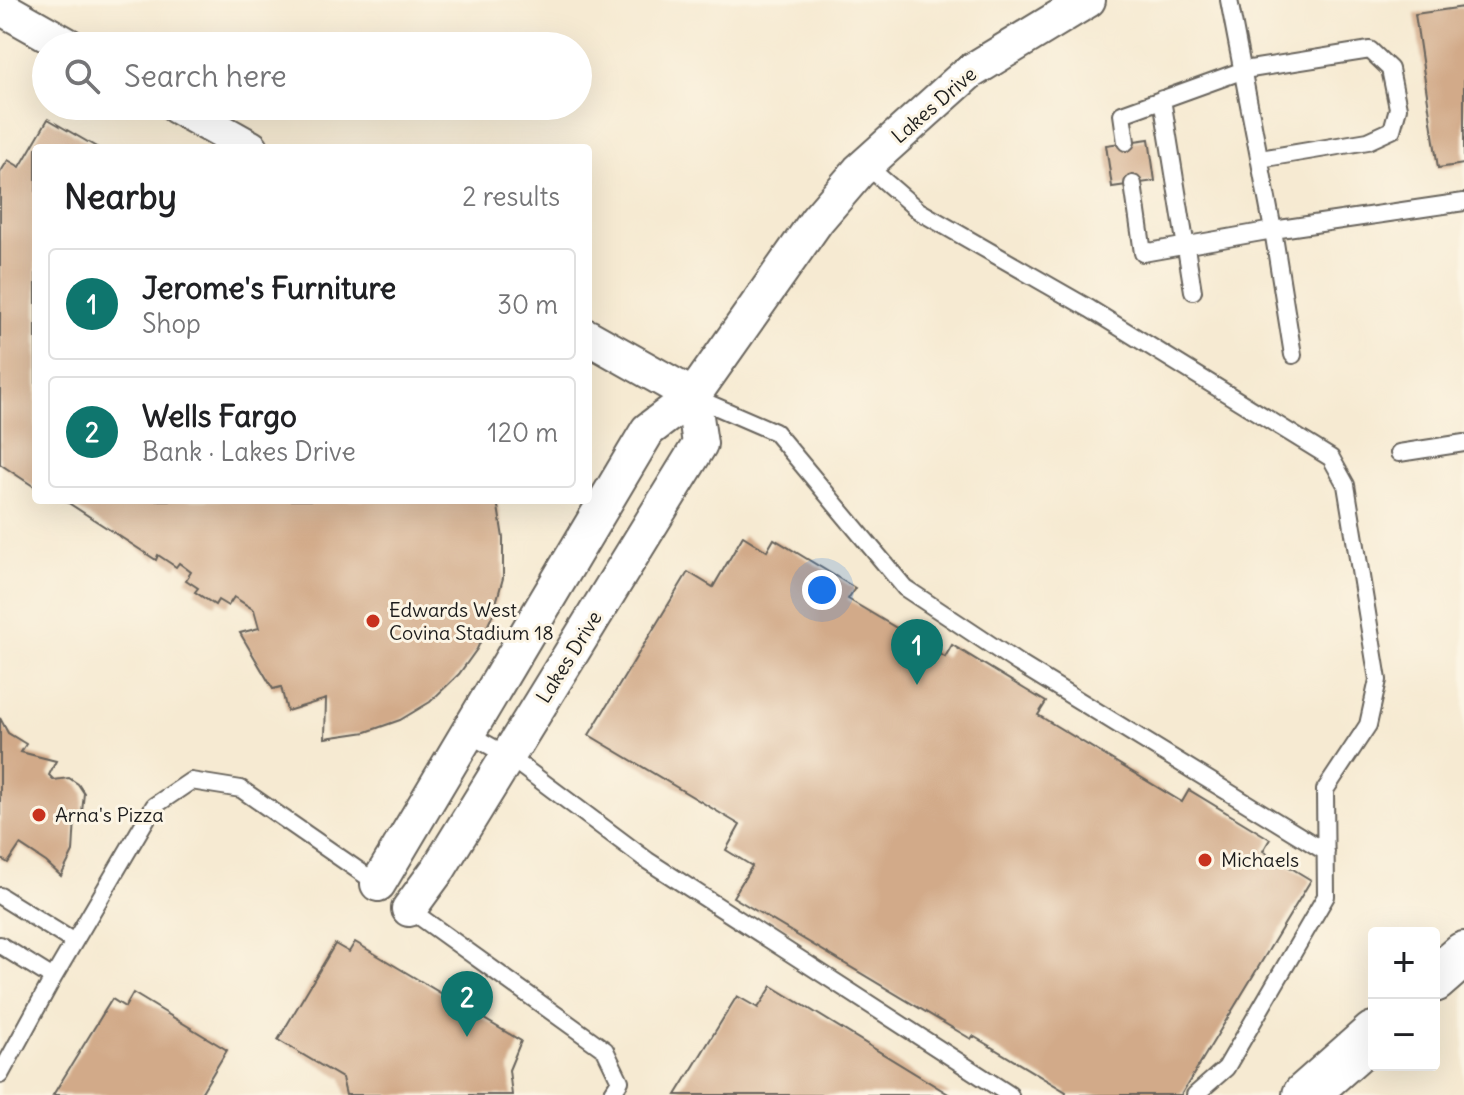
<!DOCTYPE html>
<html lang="en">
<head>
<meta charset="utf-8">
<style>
	:root { --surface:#fff; --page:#f2f2f2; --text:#202124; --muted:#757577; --line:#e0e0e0; --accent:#0f766e }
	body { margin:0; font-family:Delius,sans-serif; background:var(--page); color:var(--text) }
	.controls { position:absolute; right:24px; bottom:24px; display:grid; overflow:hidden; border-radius:8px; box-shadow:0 8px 32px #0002 }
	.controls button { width:72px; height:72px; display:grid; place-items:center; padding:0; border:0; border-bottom:2px solid var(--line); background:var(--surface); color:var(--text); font:40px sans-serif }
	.you { position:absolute; left:822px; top:590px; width:28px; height:28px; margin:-20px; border:6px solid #fff; border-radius:50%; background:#1a73e8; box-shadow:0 0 0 12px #1a73e833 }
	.badge { display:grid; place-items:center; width:52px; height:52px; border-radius:50%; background:var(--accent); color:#fff; font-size:26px; font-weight:700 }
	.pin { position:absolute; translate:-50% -66px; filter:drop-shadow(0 2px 4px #0008) }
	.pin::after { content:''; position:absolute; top:42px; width:28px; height:24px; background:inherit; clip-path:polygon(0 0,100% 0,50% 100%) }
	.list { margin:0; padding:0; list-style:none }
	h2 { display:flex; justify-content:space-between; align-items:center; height:104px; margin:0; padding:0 32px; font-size:34px }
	h2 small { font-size:26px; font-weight:400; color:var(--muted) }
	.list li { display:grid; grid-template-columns:52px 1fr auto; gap:24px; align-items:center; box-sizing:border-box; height:112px; margin:0 16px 16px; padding:0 16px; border:2px solid var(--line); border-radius:8px }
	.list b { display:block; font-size:30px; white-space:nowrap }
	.list p { margin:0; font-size:26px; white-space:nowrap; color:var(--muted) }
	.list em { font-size:26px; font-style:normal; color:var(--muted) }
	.icon { flex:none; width:44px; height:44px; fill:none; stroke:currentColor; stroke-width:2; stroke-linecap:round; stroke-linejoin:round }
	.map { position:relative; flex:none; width:1464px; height:1095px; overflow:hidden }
	.search { position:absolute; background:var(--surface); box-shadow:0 8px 32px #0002; left:32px; top:32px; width:560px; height:88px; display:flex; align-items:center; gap:20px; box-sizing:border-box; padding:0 28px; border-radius:44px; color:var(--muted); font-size:30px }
	.panel { position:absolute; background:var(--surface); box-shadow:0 8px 32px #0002; left:32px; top:144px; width:560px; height:360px; border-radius:8px }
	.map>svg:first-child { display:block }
</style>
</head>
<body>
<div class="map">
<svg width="1464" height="1095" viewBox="0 0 1464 1095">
	<rect width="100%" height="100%" fill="#fcf5e5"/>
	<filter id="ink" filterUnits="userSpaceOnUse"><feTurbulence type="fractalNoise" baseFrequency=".0125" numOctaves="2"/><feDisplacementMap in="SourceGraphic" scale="16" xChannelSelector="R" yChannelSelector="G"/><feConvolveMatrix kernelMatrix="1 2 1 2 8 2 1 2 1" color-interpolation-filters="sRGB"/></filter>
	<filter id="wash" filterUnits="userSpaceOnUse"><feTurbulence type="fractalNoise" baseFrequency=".006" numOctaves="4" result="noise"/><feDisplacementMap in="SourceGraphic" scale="32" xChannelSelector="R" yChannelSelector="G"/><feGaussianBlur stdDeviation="1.8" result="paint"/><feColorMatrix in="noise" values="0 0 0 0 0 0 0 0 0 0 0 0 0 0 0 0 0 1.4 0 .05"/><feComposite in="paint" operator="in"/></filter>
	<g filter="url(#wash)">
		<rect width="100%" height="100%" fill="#f6ead2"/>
		<g id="blocks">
			<path fill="#d2aa89" d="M 1464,7 L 1464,164 L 1438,168 L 1415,14 Z
				M 48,119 L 98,148 L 36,148 L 36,488 L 0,464 L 0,173 L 8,160 L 20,167 Z
				M 1149,139 L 1155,181 L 1112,187 L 1106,145 Z
				M 64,500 L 497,500 L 503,538 L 503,578 L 493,614 L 477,649 L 459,674 L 430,702 L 400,720 L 366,732 L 325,738 L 326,699 L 287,711 L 281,687 L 273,689 L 240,633 L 259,628 L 254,610 L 234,597 L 228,606 L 218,600 L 215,605 L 195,592 L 198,588 L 186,580 L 191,572 L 179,563 L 176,567 L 158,555 L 156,560 Z
				M 743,536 L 767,551 L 774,539 L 855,588 L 848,599 L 945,657 L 952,645 L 1046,702 L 1038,715 L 1182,802 L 1189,790 L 1270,839 L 1263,851 L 1311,880 L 1181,1095 L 1065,1095 L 1066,1092 L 973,1036 L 971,1039 L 733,897 L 752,866 L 726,850 L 740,825 L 589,735 L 688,572 L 713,587 Z
				M 0,718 L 8,733 L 26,744 L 21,752 L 56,761 L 49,775 L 54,780 L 69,778 L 78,784 L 84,793 L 82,812 L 75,818 L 73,852 L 61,876 L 46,862 L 20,845 L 8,863 L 0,858 Z
				M 355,942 L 521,1041 L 509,1070 L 512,1095 L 346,1095 L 342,1078 L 278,1040 L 335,944 L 349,952 Z
				M 772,986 L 950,1095 L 676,1095 L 737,996 L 758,1008 Z
				M 133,993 L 227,1050 L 200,1095 L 53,1095 L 112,999 L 125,1007 Z"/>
		</g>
	</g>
	<g filter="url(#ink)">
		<use href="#blocks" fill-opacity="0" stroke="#68645c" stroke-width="2"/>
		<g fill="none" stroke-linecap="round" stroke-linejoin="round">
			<g stroke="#68645c" stroke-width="20">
				<path id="lane" d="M 1229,0 L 1273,230 L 1464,202
					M 1162,99 L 1193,291
					M 1126,142 L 1122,114 L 1244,70 L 1370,50 L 1390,69 L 1398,108 L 1392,130 L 1368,141 L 1260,159
					M 866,165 L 919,211 L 1090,309 L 1331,458 L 1346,485 L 1378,680 L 1368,725 L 1325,790 L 1326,896 L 1226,1068 L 1195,1095
					M 1133,184 L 1143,253 L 1273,230 L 1293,355
					M 694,397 L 775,432 L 905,588 L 1018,663 L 1326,852
					M 1399,453 L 1464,443
					M 467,733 L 508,756 L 648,861 L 1010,1095
					M 0,896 L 74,942
					M 409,909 L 605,1050 L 620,1081 L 611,1095
					M 0,945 L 53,978
					M 0,1075 L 53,978 L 154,806 L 191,781 L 241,789 L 378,884"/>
			</g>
			<g stroke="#68645c" stroke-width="38">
				<path id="street" d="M 0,7 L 69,46
					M 176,106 L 251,148
					M 588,337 L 693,396
					M 378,884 L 648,430 L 693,396 L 817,220 L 859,171 L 968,73 L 1088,0
					M 409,909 L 439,868 L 700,444 L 693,396"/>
			</g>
			<g stroke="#68645c" stroke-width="48">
				<path id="highway" d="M 1434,980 L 1464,954
					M 1305,1095 L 1374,1034"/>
			</g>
			<use href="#lane" stroke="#fff" stroke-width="16"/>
			<use href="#street" stroke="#fff" stroke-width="34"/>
			<use href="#highway" stroke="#fff" stroke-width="44"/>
		</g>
	</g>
	<g fill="#c8321e" stroke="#fcf5e5" stroke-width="3">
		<circle cx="373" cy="621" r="8"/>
		<circle cx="39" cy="815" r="8"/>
		<circle cx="1205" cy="860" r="8"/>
	</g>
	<g text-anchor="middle" stroke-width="6" stroke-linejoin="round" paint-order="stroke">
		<g font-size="20" fill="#1c1c1c" stroke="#fcf5e5">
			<text transform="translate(934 105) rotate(-41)" y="7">Lakes Drive</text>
			<text transform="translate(569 657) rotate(-58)" y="7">Lakes Drive</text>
		</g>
		<g font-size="20" fill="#1c1c1c" stroke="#fcf5e5" text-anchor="start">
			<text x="389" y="617">Edwards West<tspan x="389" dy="23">Covina Stadium 18</tspan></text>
			<text x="55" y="822">Arna's Pizza</text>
			<text x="1221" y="867">Michaels</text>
		</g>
	</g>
</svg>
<div class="controls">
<button>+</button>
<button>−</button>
</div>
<div class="you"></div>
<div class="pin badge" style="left:917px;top:685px">1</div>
<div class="pin badge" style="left:467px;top:1037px">2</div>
<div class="search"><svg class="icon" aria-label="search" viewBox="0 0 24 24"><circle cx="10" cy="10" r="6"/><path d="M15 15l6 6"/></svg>Search here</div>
<section class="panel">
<h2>Nearby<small>2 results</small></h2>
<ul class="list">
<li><span class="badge">1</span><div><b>Jerome's Furniture</b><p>Shop</p></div><em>30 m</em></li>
<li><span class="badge">2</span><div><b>Wells Fargo</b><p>Bank · Lakes Drive</p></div><em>120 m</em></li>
</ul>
</section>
</div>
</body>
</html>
